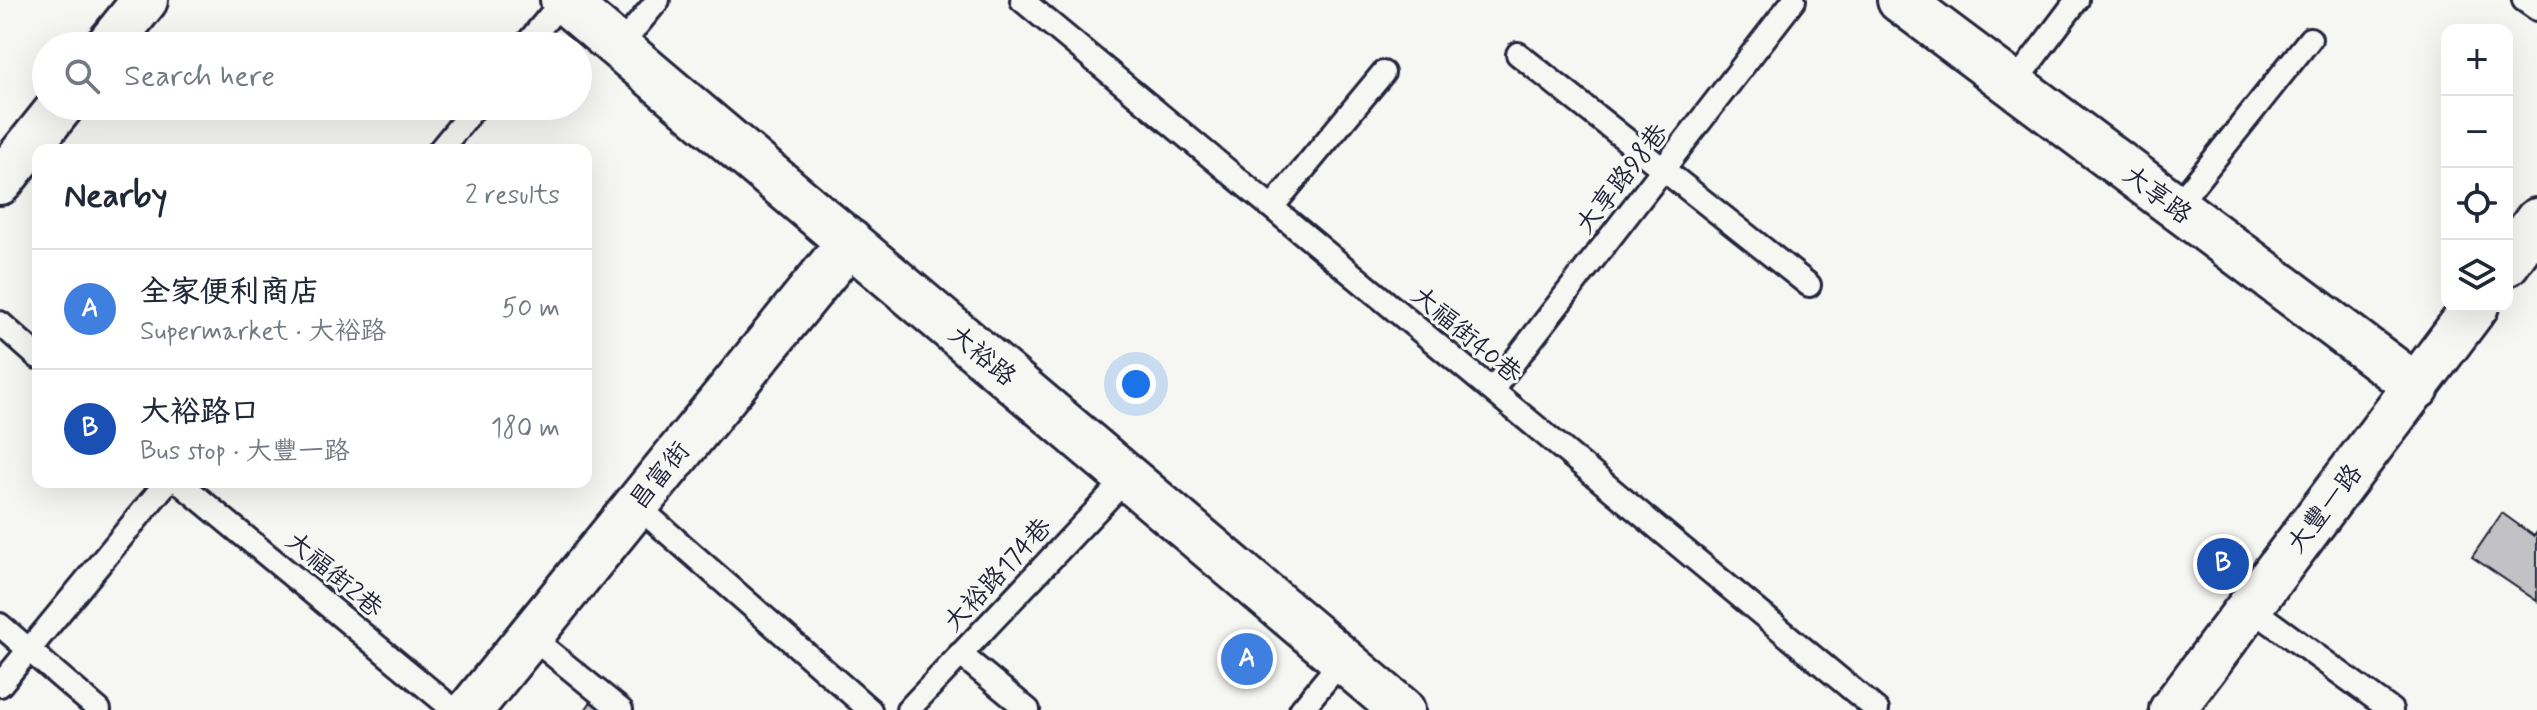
<!DOCTYPE html>
<html lang="en">
<head>
<meta charset="utf-8">
<style>
	:root { --surface:#fff; --page:#f6f6f7; --text:#1f2937; --muted:#747a83; --line:#e0e1e3; --accent:#22223b }
	body { margin:0; font-family:Mynerve,"LXGW WenKai TC",sans-serif; background:var(--page); color:var(--text) }
	.controls { position:absolute; right:24px; top:24px; display:grid; overflow:hidden; border-radius:16px; box-shadow:0 8px 32px #0002 }
	.controls button { width:72px; height:72px; display:grid; place-items:center; padding:0; border:0; border-bottom:2px solid var(--line); background:var(--surface); color:var(--text); font:40px sans-serif }
	.you { position:absolute; left:1136px; top:384px; width:28px; height:28px; margin:-20px; border:6px solid #fff; border-radius:50%; background:#1a73e8; box-shadow:0 0 0 12px #1a73e833 }
	.badge { display:grid; place-items:center; width:52px; height:52px; border-radius:50%; background:var(--accent); color:#fff; font-size:26px; font-weight:700 }
	.pin { position:absolute; translate:-50% -50%; border:4px solid #fff; box-shadow:0 2px 8px #0006 }
	.list { margin:0; padding:0; list-style:none }
	h2 { display:flex; justify-content:space-between; align-items:center; height:104px; margin:0; padding:0 32px; font-size:34px }
	h2 small { font-size:26px; font-weight:400; color:var(--muted) }
	.list li { display:grid; grid-template-columns:52px 1fr auto; gap:24px; align-items:center; box-sizing:border-box; height:120px; padding:0 32px; border-top:2px solid var(--line) }
	.list b { display:block; font-size:30px; white-space:nowrap }
	.list p { margin:0; font-size:26px; white-space:nowrap; color:var(--muted) }
	.list em { font-size:26px; font-style:normal; color:var(--muted) }
	.icon { flex:none; width:44px; height:44px; fill:none; stroke:currentColor; stroke-width:2; stroke-linecap:round; stroke-linejoin:round }
	.map { position:relative; flex:none; width:2537px; height:710px; overflow:hidden }
	.search { position:absolute; background:var(--surface); box-shadow:0 8px 32px #0002; left:32px; top:32px; width:560px; height:88px; display:flex; align-items:center; gap:20px; box-sizing:border-box; padding:0 28px; border-radius:44px; color:var(--muted); font-size:30px }
	.panel { position:absolute; background:var(--surface); box-shadow:0 8px 32px #0002; left:32px; top:144px; width:560px; height:344px; border-radius:16px }
	.map>svg:first-child { display:block }
</style>
</head>
<body>
<div class="map">
<svg width="2537" height="710" viewBox="0 0 2537 710">
	<rect width="100%" height="100%" fill="#f6f6f2"/>
	<filter id="ink" filterUnits="userSpaceOnUse"><feTurbulence type="fractalNoise" baseFrequency=".0125" numOctaves="2"/><feDisplacementMap in="SourceGraphic" scale="16" xChannelSelector="R" yChannelSelector="G"/><feConvolveMatrix kernelMatrix="1 2 1 2 8 2 1 2 1" color-interpolation-filters="sRGB"/></filter>
	<g filter="url(#ink)">
		<path fill="#c2c2c4" stroke="#22223b" stroke-width="2" d="M 2502,513 L 2534,536 L 2537,532 L 2537,601 L 2472,557 Z
			M 593,699 L 606,710 L 585,710 Z"/>
		<g fill="none" stroke-linecap="round" stroke-linejoin="round">
			<g stroke="#22223b" stroke-width="28">
				<path id="lane" d="M 1022,0 L 1877,710
					M 2524,0 L 2537,9
					M 525,46 L 563,0
					M 619,47 L 658,0
					M 1518,54 L 1809,285
					M 2013,85 L 2077,0
					M 440,150 L 476,106
					M 1272,207 L 1383,73
					M 2176,207 L 2310,39
					M 0,323 L 38,357
					M 1492,390 L 1794,0
					M 179,482 L 454,710
					M 635,504 L 870,710
					M 2248,606 L 2391,710
					M 0,625 L 99,710
					M 530,636 L 621,710
					M 960,654 L 1028,710
					M 0,685 L 167,482
					M 908,710 L 1127,478
					M 1301,710 L 1343,659"/>
			</g>
			<g stroke="#22223b" stroke-width="50">
				<path id="street" d="M 563,0 L 1402,710
					M 1900,0 L 2417,387
					M 108,46 L 145,0
					M 0,182 L 61,106
					M 2507,263 L 2537,221
					M 470,710 L 850,242
					M 2172,710 L 2476,306"/>
			</g>
			<use href="#lane" stroke="#f6f6f2" stroke-width="22"/>
			<use href="#street" stroke="#f6f6f2" stroke-width="44"/>
		</g>
	</g>
	<g text-anchor="middle" stroke-width="6" stroke-linejoin="round" paint-order="stroke">
		<g font-size="26" fill="#22223b" stroke="#f6f6f2">
			<text transform="translate(1621 178) rotate(-52)" y="9">大享路98巷</text>
			<text transform="translate(2158 194) rotate(37)" y="9">大享路</text>
			<text transform="translate(1467 334) rotate(40)" y="9">大福街40巷</text>
			<text transform="translate(983 355) rotate(40)" y="9">大裕路</text>
			<text transform="translate(659 475) rotate(-51)" y="9">昌富街</text>
			<text transform="translate(2324 508) rotate(-52)" y="9">大豐一路</text>
			<text transform="translate(335 574) rotate(40)" y="9">大福街2巷</text>
			<text transform="translate(997 574) rotate(-47)" y="9">大裕路174巷</text>
		</g>
	</g>
</svg>
<div class="controls">
<button>+</button>
<button>−</button>
<button><svg class="icon" aria-label="locate" viewBox="0 0 24 24"><circle cx="12" cy="12" r="6"/><path d="M12 2v4M12 18v4M2 12h4M18 12h4"/></svg></button>
<button><svg class="icon" aria-label="layers" viewBox="0 0 24 24"><path d="M12 4l9 5-9 5-9-5zM3 14l9 5 9-5"/></svg></button>
</div>
<div class="you"></div>
<div class="pin badge" style="left:1247px;top:659px;background:#3f7fe0">A</div>
<div class="pin badge" style="left:2223px;top:564px;background:#1a4fb4">B</div>
<div class="search"><svg class="icon" aria-label="search" viewBox="0 0 24 24"><circle cx="10" cy="10" r="6"/><path d="M15 15l6 6"/></svg>Search here</div>
<section class="panel">
<h2>Nearby<small>2 results</small></h2>
<ul class="list">
<li><span class="badge" style="background:#3f7fe0">A</span><div><b>全家便利商店</b><p>Supermarket · 大裕路</p></div><em>50 m</em></li>
<li><span class="badge" style="background:#1a4fb4">B</span><div><b>大裕路口</b><p>Bus stop · 大豐一路</p></div><em>180 m</em></li>
</ul>
</section>
</div>
</body>
</html>
